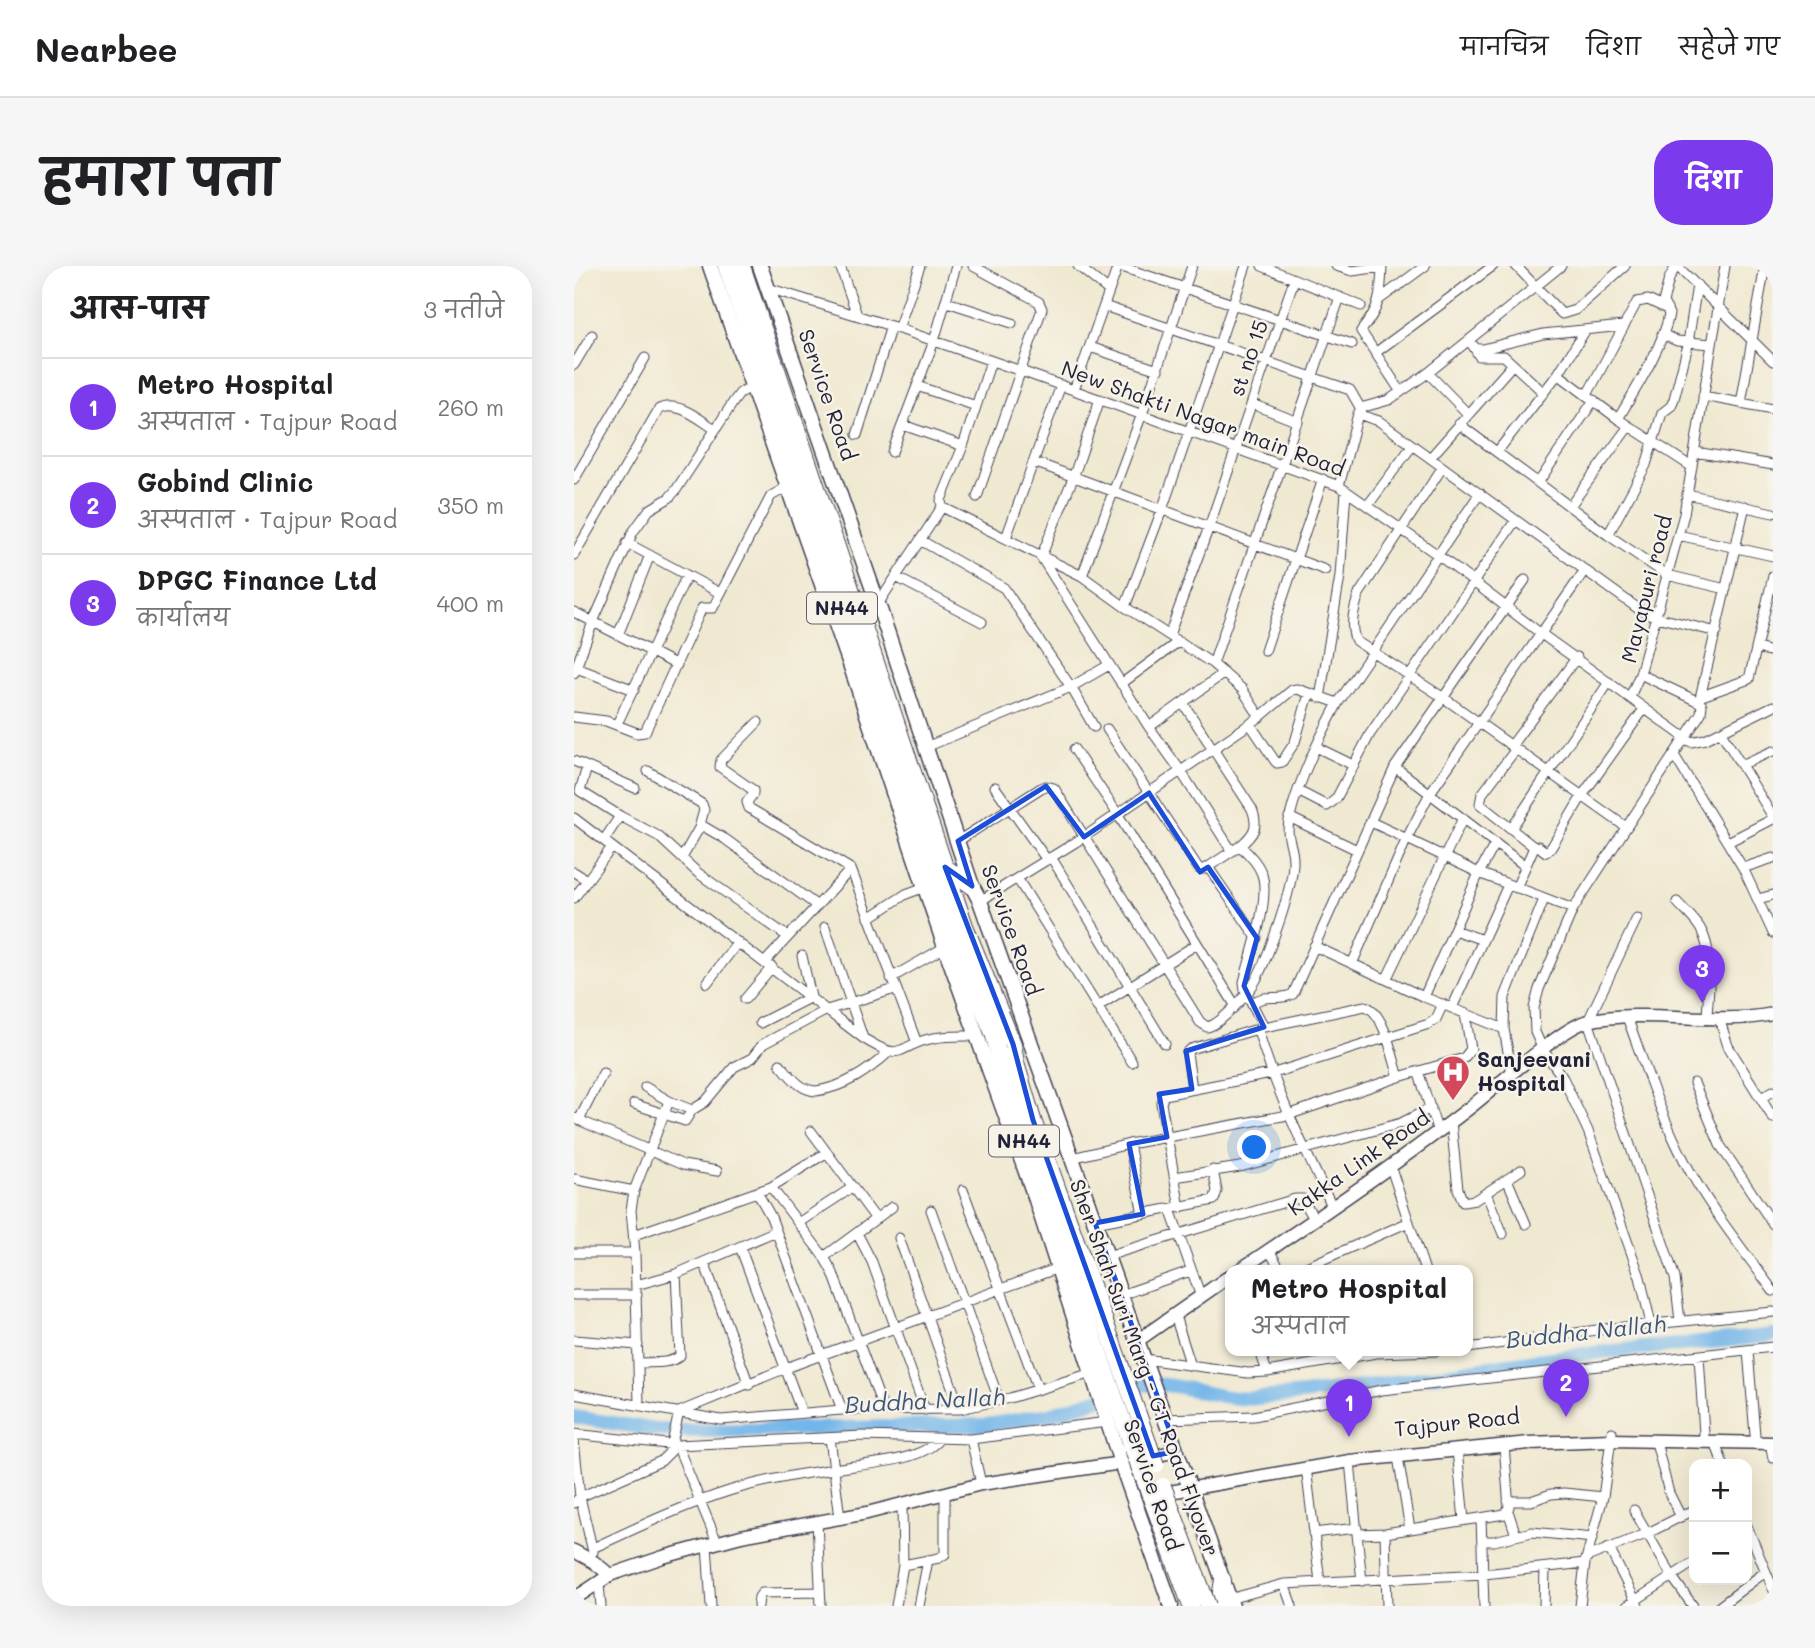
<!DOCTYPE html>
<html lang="hi">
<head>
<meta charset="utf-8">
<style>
	:root { --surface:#fff; --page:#f6f6f6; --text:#202124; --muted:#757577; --line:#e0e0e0; --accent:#7c3aed }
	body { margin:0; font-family:Mali,"Playpen Sans Deva",sans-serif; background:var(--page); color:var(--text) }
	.controls { position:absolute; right:21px; bottom:21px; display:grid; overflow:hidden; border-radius:14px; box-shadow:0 7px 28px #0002 }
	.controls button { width:63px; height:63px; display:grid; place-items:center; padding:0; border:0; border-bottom:2px solid var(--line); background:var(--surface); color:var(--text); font:35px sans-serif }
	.you { position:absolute; left:681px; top:882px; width:24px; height:24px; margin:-18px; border:5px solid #fff; border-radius:50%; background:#1a73e8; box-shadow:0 0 0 10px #1a73e833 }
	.badge { display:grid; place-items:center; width:46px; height:46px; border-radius:50%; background:var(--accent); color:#fff; font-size:23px; font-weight:700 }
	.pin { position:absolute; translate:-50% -58px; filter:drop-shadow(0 2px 4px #0008) }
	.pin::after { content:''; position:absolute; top:37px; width:24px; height:21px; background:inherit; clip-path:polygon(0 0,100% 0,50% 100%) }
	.popup { position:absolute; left:651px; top:999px; width:248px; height:91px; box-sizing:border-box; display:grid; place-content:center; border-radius:14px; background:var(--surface); filter:drop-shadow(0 2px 5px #0005); font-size:23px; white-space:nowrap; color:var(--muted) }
	.popup b { font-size:26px; color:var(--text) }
	.popup::after { content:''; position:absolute; left:50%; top:100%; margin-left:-14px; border:14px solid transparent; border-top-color:var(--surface) }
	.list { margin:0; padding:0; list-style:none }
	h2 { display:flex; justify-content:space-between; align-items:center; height:91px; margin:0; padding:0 28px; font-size:30px }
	h2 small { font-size:23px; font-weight:400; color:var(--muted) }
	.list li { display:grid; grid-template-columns:46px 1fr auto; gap:21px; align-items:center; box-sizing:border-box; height:98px; padding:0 28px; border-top:2px solid var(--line) }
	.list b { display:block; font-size:26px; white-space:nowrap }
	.list p { margin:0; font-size:23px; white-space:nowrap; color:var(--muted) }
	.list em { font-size:23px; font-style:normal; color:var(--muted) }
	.map { position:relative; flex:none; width:1199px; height:1340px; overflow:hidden; border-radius:28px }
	header { display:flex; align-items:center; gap:42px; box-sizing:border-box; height:98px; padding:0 35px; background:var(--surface); border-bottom:2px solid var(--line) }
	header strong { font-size:33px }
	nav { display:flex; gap:38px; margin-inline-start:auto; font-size:24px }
	.intro { display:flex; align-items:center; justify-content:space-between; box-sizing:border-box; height:168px; padding:0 42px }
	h1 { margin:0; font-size:49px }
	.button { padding:18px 32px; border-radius:28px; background:var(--accent); color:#fff; font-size:24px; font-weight:700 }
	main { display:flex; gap:42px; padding:0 42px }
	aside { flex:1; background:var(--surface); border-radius:28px; box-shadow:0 7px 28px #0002 }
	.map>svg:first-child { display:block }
</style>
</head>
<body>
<header>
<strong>Nearbee</strong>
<nav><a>मानचित्र</a><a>दिशा</a><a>सहेजे गए</a></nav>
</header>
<div class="intro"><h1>हमारा पता</h1><a class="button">दिशा</a></div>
<main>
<aside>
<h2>आस-पास<small>3 नतीजे</small></h2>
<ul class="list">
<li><span class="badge">1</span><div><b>Metro Hospital</b><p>अस्पताल · Tajpur Road</p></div><em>260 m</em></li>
<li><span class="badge">2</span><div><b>Gobind Clinic</b><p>अस्पताल · Tajpur Road</p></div><em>350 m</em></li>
<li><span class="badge">3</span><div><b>DPGC Finance Ltd</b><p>कार्यालय</p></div><em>400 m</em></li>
</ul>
</aside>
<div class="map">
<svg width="1199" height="1340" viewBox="0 0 1199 1340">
	<rect width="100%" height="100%" fill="#f7f3e8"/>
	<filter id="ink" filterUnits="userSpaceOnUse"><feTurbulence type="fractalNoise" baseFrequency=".0143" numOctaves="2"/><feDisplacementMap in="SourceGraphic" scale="14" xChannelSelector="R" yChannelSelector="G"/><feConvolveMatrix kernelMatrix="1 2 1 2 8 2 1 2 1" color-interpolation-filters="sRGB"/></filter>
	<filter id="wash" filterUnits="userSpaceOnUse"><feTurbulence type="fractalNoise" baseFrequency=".00686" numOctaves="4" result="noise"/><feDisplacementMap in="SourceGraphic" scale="28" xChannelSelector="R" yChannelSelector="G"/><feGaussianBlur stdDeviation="1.57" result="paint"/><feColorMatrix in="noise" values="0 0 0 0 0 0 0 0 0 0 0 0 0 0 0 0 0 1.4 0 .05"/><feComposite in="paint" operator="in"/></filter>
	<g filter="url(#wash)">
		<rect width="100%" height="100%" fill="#f0e9d2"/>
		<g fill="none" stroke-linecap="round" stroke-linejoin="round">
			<path stroke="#73b6e9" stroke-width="14" d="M 0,1151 L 82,1164 L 124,1165 L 413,1159 L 476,1148 L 569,1119 C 608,1115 644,1136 683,1132 C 782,1125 880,1105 977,1092 C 1051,1082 1125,1079 1199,1069"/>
		</g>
	</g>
	<g filter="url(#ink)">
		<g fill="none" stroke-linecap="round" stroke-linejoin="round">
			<g stroke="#414052" stroke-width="11">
				<path id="street" d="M 266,0 L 283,49
					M 399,0 L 465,36 L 468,43 L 403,231
					M 504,0 L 535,25
					M 545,0 L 778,78
					M 688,0 L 787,40
					M 762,0 L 778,5 L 808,1
					M 808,0 C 807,30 806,42 787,65 L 827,126
					M 942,0 L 988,48 L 1001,44 L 1051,0
					M 1103,0 L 1199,95
					M 194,22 L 317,60 L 447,105 L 765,220 L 864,289 L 966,367 L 1117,476 L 1131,473 L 1199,440
					M 806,33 L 851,0
					M 373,36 L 438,57
					M 530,40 L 776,124 L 787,143
					M 324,63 L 346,0
					M 1088,68 L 1103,75 L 1137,78
					M 895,76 L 903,83 L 909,83 L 969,68 L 1049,60
					M 899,80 L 905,90 L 930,90 L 970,127
					M 516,81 L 584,104
					M 801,87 L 919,0
					M 417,95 L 389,180 L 367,234 L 368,241 L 508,310 L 551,341 L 639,398 L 668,423 L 686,451
					M 0,99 L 18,69
					M 854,107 L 893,147
					M 984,108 L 1044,153 L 1118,201
					M 343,120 L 402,140
					M 500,124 L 544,0
					M 1013,129 L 1063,36 L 1074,34 L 1093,43
					M 1129,130 L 1199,143
					M 526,133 L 499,212 L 467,291 L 575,461 L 606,504 L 657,584
					M 1167,137 L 1191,0
					M 678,138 L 724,156
					M 785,146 L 790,141 L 815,134 L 854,107 L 987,0
					M 1044,153 C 1061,124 1089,81 1095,48 L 1089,36 L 1095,13 L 1102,0
					M 885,158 L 1034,269 L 1093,309 L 1152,323
					M 329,159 L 389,180
					M 283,169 L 317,60
					M 318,186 L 360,75 L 382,0
					M 923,186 L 984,108 L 1011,65
					M 1121,186 L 1199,199
					M 856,192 L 939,98
					M 460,196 L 751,304
					M 868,202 L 785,328 C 780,343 775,360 782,375 L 870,432 L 1052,561
					M 0,214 L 71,92
					M 964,217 L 1020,134
					M 765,220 L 784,148 L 805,155 L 1066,344 L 1082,351 L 1143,366
					M 1113,228 L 1199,247
					M 794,239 L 838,180
					M 996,240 L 1055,160
					M 1034,269 L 1072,199 L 1088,147 L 1097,140 L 1100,133 L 1113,83 L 1123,19
					M 1104,269 L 1199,290
					M 432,272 L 487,119
					M 346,274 L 430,322 L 497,421 L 520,461
					M 53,277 L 146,327
					M 0,289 L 85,143 C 104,134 126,154 141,163
					M 508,310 L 568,148 L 618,0
					M 322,311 L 408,356
					M 304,338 L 368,241
					M 551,341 L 588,244 L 672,0
					M 0,346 L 103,399
					M 44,369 L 76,289
					M 595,369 L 635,261 L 720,14
					M 1183,382 L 1199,386
					M 691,385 L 749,213
					M 639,398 L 766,31
					M 0,401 L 60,424
					M 0,407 L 19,356 L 59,266 L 75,244 L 95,232 L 102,224 L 160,135 L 166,127 L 179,120
					M 547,418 L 604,376
					M 1128,430 L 1175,413 L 1199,310
					M 1056,431 L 1066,408
					M 746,432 L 766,310 L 772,225
					M 1125,436 L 1171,240
					M 609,437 L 678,543 C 685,561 680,568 666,580
					M 0,451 L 32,455 L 63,467 L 71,466 L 128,342 L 139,342 L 197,230 L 215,220
					M 184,456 L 147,494 L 146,501 L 179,524 L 179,528 L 173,536 L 175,542 L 277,603 L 343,777
					M 43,458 L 113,309
					M 676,458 L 701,495 L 703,497 L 708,496 L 721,476 L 735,428
					M 575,461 L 650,407
					M 533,463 L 625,603 L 631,603 L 666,580 C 673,586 683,596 687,606 C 698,630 676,690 670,716 L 671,724 L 690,761
					M 1147,466 L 1199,551
					M 937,480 L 1003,391
					M 352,481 L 497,421 L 535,399
					M 742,481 L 779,499
					M 500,483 L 543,547 L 661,739
					M 942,483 L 908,528 L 906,538 L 960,581
					M 1100,489 L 1169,602 L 1199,667
					M 0,495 L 61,522
					M 1167,499 L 1199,485
					M 13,501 L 6,525 L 46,550 L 30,574
					M 821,501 L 951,600
					M 74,505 L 128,538 L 130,544 L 125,562
					M 421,521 L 473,594
					M 724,525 L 753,540 L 762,533 L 796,468 L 941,255
					M 46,550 L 84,570 L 124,607 L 213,670
					M 715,551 L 783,584
					M 0,552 L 289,772 C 332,799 321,779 360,772 C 374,769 390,770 404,770
					M 797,556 L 905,607 L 999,643
					M 937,563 L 1035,416
					M 384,575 L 467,522 L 472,520 L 480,522 L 626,756 L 633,761 C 646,759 675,727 682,714 C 695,688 718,626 719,597 C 720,578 710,573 716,550 C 726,511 745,473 764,437 L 906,227
					M 1154,576 L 1199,553
					M 477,591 L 591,778
					M 108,592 L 125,562 L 129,560 L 151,573 L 242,639
					M 634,601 L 683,672
					M 1169,602 L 1199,592
					M 0,606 L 13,614
					M 443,612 L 558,796
					M 942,622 L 960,581 L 964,580 L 972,586 L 977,582 L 1008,530 L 1070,443
					M 0,632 L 38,581
					M 1184,633 L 1199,629
					M 406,635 L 510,571 L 686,451 L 718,424 L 723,423 L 764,437
					M 1103,636 C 1110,644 1120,652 1126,662 C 1141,687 1134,724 1133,752
					M 295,652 L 332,628 L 351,621
					M 1063,652 L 1014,755 L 1101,1012 L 1106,1055
					M 251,661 L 289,772
					M 880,664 L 909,674
					M 740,680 L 850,731 L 930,763
					M 191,696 L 277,603
					M 778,698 L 833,572 L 856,527 L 1011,304
					M 317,712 L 371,681
					M 813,712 L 889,552
					M 133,717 L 164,676
					M 850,731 L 905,607 L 921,578
					M 171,733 L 198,701
					M 678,738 C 691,726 705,736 719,728 L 821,501 L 951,314
					M 523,741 L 623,678
					M 878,742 L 934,619
					M 1053,751 C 1071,800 1087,850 1111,896 C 1135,942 1169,983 1199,1025
					M 1145,752 L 1154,780 L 1199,852
					M 186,757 L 237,731 L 228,690
					M 684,764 C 702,826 730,882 758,940
					M 206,798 C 216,809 225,824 242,825 C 271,821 294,805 315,786
					M 844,805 L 864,866
					M 938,809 L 930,763 L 931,731 L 970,633
					M 1120,817 L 1146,879 L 1199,958
					M 71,821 L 95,835 L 118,844
					M 618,823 L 613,787 L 617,783 L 690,761 L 791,740 C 810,745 819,793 825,811
					M 1187,832 L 1199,825
					M 60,838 L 111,855 L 118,844 L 131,836 L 160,801 L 178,792 L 189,778 L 253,744 L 321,723
					M 0,852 L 109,899 L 143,905
					M 5,854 L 29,807
					M 877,856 L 884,923 L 889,936 L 901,934 L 947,904
					M 237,865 L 302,953
					M 555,878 L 569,948
					M 498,892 L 555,878 L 714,849 L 825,811 L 890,792 L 897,783 L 891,748
					M 816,899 L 851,1005
					M 600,911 L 666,901 L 827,857 L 857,842
					M 0,913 L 60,925
					M 933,913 L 952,958
					M 197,921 L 250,991 L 259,1007 L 310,1145
					M 389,924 L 464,1123
					M 183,926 L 197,951 L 268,1144
					M 912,927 L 929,968
					M 606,942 L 587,837 L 590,829 L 697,808 L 855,758 L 862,753 L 869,738
					M 596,943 L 627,1031
					M 357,944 L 425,1134
					M 224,957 L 279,921
					M 521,957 L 640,934 L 643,925 L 639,904
					M 283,967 L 298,996 L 351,1144
					M 60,969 L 197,921 L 252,887
					M 325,972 L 386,1143
					M 166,981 L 228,1147
					M 695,984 L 707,1005
					M 0,987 L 61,987
					M 533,990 L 721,933 L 729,933 L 740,953
					M 250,991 L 318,941
					M 130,996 L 175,1119
					M 723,1005 L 835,956
					M 62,1019 L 102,1008 L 202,965
					M 0,1029 L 63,1029
					M 547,1029 L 616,1005
					M 601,1050 L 617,1100
					M 1077,1058 L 1066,1011 L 1014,865 L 989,812 L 969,784 L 961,766 L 960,742 L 965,723 L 999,643 L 1127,447 L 1128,439 L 1125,436 L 1066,408 L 1110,248 L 1151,0
					M 0,1074 L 64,1079
					M 894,1082 L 1030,1063 L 1199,1046
					M 686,1085 L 693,1106
					M 1174,1085 L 1181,1169
					M 1125,1090 L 1130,1168
					M 570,1093 L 674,1107 L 693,1106 L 802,1087 L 862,1085
					M 64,1097 C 78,1096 94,1099 106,1090 L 102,1008
					M 0,1128 L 147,1154 L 268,1144 L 386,1143 L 436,1132 L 518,1107
					M 65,1138 L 61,987 L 57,944 L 60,925 L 95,835
					M 591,1153 L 680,1150 L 808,1124 L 1199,1081
					M 0,1168 L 103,1179 L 288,1170 L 397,1173 L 534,1156
					M 256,1172 L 266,1252
					M 397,1173 L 407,1218
					M 0,1174 L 6,1231 L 19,1286
					M 1082,1176 L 1095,1227 L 1107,1251
					M 1141,1176 L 1149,1198
					M 1196,1177 L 1199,1192
					M 103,1179 L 143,1276
					M 883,1184 L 890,1254
					M 824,1191 L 836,1263
					M 776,1195 L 783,1268 L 811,1267 L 931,1248 L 935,1241 L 930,1179
					M 732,1201 L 746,1316
					M 934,1235 L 957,1235 L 977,1228 L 990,1227 L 1029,1231
					M 0,1237 L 6,1231 L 87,1195 L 96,1186 L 105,1146 L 212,1102 L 484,1002
					M 1060,1244 L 1099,1312 L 1119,1340
					M 934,1245 L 942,1269
					M 907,1252 L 910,1340
					M 243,1255 L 247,1340
					M 1173,1260 L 1199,1323
					M 739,1267 L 783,1262
					M 811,1267 L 813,1340
					M 783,1268 L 788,1315
					M 908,1275 L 920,1275 L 958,1266 L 1019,1272
					M 133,1279 L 137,1340
					M 19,1282 C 64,1261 110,1239 158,1224 C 198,1212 239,1206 280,1200 C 303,1197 350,1193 365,1173
					M 1035,1282 L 1064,1340
					M 1013,1291 L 1072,1268 L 1120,1244
					M 329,1299 L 365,1292 L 371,1288 L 371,1228
					M 25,1318 L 27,1340
					M 710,1318 L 718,1340
					M 655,1333 L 710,1318 L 910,1308 L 1011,1297 L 1029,1231 L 1038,1166
					M 184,1340 L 185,1331 L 188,1327 L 246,1326
					M 322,1340 L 329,1299 L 328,1239
					M 345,1340 L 354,1294
					M 970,1340 L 971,1302
					M 1006,1340 L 1011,1297
					M 1053,1340 L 1120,1296
					M 1146,1340 L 1191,1306"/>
			</g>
			<g stroke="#414052" stroke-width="15">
				<path id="secondary" d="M 664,1005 C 742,953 820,900 894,843 C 919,824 988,761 1014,755 C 1074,742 1138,760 1199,748
					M 563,1075 L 656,1010
					M 584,1228 L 776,1195 L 955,1177 L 1037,1174 L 1199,1177
					M 0,1285 L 20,1296 L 36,1309
					M 0,1333 L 36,1309 L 89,1291 L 167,1270 L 293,1247 L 407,1218 L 547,1197 L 603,1185"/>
			</g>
			<g stroke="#414052" stroke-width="17">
				<path id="primary" d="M 136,0 L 277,401 L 371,681 L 462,934 L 547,1197 L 597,1340
					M 186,0 L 304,338 L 398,620 L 406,635 L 658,1340"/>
			</g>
			<g stroke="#414052" stroke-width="18">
				<path id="highway" d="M 152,0 L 384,684 L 419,767 L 443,855 L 560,1186
					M 168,0 L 391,660 L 439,778 L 442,797 L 459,854 L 575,1179
					M 371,601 L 398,620
					M 648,1340 L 646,1332 L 649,1314"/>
			</g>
			<use href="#street" stroke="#fff" stroke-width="9"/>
			<use href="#secondary" stroke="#fff" stroke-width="12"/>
			<use href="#primary" stroke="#fff" stroke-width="14"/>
			<use href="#highway" stroke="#fff" stroke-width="16"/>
			<g stroke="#414052" stroke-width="18" stroke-linecap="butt">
				<path id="highway-bridge" d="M 575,1179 L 582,1199
					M 560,1186 L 617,1340
					M 589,1220 L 634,1340"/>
			</g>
			<use href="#highway-bridge" stroke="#fff" stroke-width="16"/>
		</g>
	</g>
	<path fill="none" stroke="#1d4ed8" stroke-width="5" stroke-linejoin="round" d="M 472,520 L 510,571 L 575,527 L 626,606 L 634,601 L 683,672 L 670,720 L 690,761 L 612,785 L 618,823 L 585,828 L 593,871 L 555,878 L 569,948 L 521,957 L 603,1185 L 579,1190 L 459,854 L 439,778 L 371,601 L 398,620 L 384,575 Z"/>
	<defs>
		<g id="hospital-pin" transform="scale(1.75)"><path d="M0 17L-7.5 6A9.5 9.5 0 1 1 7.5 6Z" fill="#d1495b" stroke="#f7f3e8"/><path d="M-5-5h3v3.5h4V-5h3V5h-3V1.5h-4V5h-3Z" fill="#fff"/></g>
	</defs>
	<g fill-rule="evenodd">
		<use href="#hospital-pin" x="879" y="806"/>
	</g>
	<g text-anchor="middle" stroke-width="5" stroke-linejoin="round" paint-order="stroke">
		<g fill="#f7f3e8" stroke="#62616f" stroke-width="2">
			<rect x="233" y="326.5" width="70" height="31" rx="5"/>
			<rect x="415" y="859.5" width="70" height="31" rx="5"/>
		</g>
		<g font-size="19" font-weight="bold" fill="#22223b">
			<text x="268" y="349">NH44</text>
			<text x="450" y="882">NH44</text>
		</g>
		<g font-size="21" fill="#22223b" stroke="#f7f3e8">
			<text transform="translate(675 92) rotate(-71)" y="7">st no 15</text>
			<text transform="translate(253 129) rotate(71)" y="7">Service Road</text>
			<text transform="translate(629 153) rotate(20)" y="7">New Shakti Nagar main Road</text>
			<text transform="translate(1073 323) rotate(-76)" y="7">Mayapuri road</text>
			<text transform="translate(437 664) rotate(70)" y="7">Service Road</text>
			<text transform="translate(785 897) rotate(-35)" y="7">Kakka Link Road</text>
			<text transform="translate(570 1102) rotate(70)" y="7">Sher Shah Suri Marg - GT Road Flyover</text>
			<text transform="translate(883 1157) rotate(-6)" y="7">Tajpur Road</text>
			<text transform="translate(578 1219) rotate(71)" y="7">Service Road</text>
		</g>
		<g font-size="21" font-weight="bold" fill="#22223b" stroke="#f7f3e8" text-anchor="start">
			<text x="903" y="801">Sanjeevani<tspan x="903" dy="24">Hospital</tspan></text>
		</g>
		<g font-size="23" font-style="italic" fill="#3e5678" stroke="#f7f3e8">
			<text transform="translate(1012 1066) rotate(-6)" y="8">Buddha Nallah</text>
			<text transform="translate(351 1135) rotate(-3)" y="8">Buddha Nallah</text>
		</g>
	</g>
</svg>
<div class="controls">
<button>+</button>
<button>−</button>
</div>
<div class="you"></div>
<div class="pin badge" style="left:775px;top:1171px">1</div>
<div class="popup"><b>Metro Hospital</b>अस्पताल</div>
<div class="pin badge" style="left:992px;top:1151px">2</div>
<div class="pin badge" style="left:1128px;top:737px">3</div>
</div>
</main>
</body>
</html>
